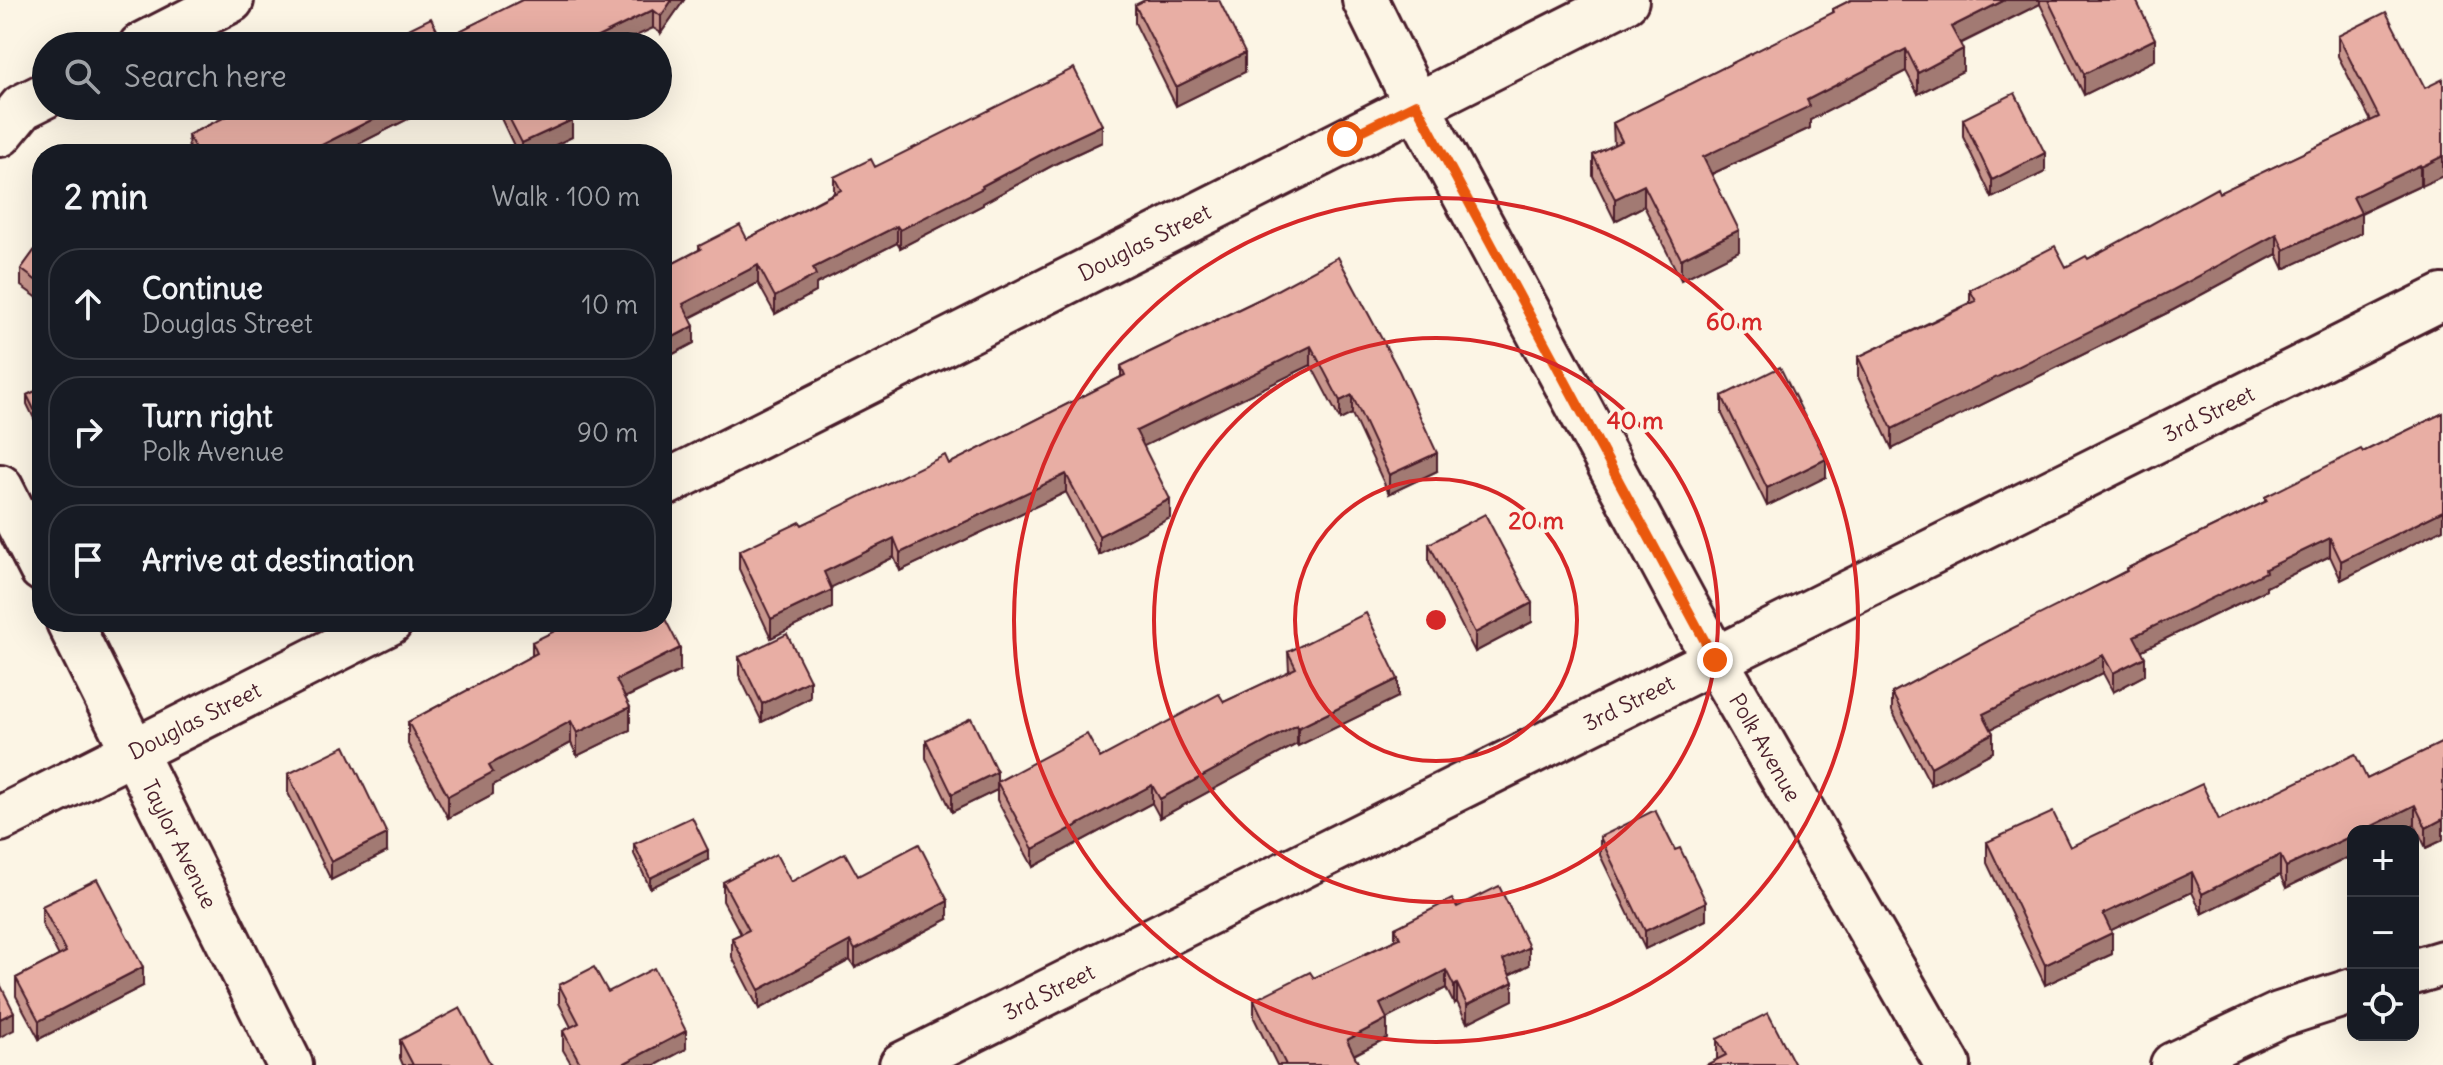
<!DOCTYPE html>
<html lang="en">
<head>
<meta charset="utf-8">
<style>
	:root { --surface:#171b24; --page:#242831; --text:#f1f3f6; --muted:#9ea1a6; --line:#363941 }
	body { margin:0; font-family:Delius,sans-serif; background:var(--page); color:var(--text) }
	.controls { position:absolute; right:24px; bottom:24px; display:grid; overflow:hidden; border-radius:16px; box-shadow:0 8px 32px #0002 }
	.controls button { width:72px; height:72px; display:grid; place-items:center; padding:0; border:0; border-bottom:2px solid var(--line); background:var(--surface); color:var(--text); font:40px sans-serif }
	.stop { position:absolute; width:24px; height:24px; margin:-18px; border:6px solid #ea580c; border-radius:50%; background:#fff }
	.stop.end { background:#ea580c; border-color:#fff; box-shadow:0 2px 8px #0008 }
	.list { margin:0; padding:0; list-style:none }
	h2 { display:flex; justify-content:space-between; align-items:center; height:104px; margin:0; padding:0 32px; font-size:34px }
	h2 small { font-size:26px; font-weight:400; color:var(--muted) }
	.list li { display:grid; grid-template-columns:52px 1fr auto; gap:24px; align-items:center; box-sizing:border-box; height:112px; margin:0 16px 16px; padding:0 16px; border:2px solid var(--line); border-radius:32px }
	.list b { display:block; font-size:30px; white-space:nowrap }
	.list p { margin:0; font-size:26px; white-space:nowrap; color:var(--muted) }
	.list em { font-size:26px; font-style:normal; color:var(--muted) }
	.icon { flex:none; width:44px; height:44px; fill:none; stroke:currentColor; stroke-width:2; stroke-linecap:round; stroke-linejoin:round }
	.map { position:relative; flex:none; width:2443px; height:1065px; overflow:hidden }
	.search { position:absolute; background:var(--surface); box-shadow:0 8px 32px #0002; left:32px; top:32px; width:640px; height:88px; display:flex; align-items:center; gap:20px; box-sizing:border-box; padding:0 28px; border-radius:44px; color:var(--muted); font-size:30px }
	.panel { position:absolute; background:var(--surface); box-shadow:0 8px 32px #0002; left:32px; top:144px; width:640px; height:488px; border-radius:32px }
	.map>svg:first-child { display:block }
</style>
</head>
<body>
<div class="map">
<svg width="2443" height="1065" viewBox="0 0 2443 1065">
	<rect width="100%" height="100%" fill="#fcf5e5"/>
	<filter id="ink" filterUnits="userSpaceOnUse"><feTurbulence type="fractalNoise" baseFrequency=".0125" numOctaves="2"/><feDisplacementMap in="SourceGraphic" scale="16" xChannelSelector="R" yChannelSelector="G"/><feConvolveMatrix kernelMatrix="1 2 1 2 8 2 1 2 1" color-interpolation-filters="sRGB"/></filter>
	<g filter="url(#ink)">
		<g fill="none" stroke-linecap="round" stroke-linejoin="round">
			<g stroke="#4a1f2b" stroke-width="50">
				<g id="street">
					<path d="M 141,46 L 231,0"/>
					<path d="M 0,134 L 22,107 L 46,95"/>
					<path id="s1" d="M 662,485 L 1626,0"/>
					<path d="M 0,487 L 42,569"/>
					<path id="s2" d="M 69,622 L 290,1065"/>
					<path id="s3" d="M 0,819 L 390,622"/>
					<path d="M 2413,972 L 2443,963"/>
					<path id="s4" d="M 902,1065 L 2443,297"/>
					<path d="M 2173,1065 L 2279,1015 L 2353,991"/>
				</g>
			</g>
			<g stroke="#4a1f2b" stroke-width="50">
				<g id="secondary">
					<path id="s5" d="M 1365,0 L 1416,104 L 1715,660 L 1948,1065"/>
				</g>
			</g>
			<use href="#street" stroke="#fcf5e5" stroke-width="44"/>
			<use href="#secondary" stroke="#fcf5e5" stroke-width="44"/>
		</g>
		<path fill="#c8968d" stroke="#4a1f2b" stroke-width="2" d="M 522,0 L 684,0 L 661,33 L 653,28 L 442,40 Z
			M 1851,0 L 2136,0 L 2155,60 L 2084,95 L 2040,4 L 1960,44 L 1963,71 L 1918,94 L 1906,71 L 1810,120 L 1810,128 L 1712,174 L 1739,251 L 1681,280 L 1644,206 L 1615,221 L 1593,176 L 1593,155 L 1614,146 L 1613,123 L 1833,13 L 1833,9 Z
			M 1135,5 L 1245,72 L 1176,106 L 1135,23 Z
			M 2338,36 L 2425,88 L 2421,186 L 2420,185 L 2361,213 L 2361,233 L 2284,269 L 2277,254 L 2173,310 L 1892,449 L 1858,377 L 1858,357 L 1970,303 L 1970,290 L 2066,267 L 2088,259 L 2219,193 L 2371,121 L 2338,56 Z
			M 248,106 L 425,106 L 416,111 L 416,115 L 339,154 L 189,154 L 188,135 Z
			M 495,106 L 565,106 L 572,137 L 537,154 L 518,154 Z
			M 1963,119 L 2045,172 L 1992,198 L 1963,137 Z
			M 1102,142 L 1057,163 L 983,203 L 983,205 L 900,248 L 897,243 L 816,284 L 816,292 L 775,314 L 758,283 L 690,318 L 694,343 L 662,360 L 662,269 L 699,250 L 699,246 L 747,239 L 834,193 L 834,177 L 875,167 Z
			M 42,240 L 42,301 L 21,286 L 21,269 Z
			M 1262,298 L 1437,471 L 1389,494 L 1352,414 L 1340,420 L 1311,365 L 1143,446 L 1170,518 L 1099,555 L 1066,492 L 900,571 L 894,557 L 831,587 L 832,608 L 771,638 L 739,569 L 739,551 L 949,464 L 1121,377 L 1121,366 Z
			M 42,388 L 42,435 L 27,404 L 27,395 Z
			M 1722,396 L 1826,477 L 1767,506 L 1722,414 Z
			M 2443,413 L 2443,529 L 2341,580 L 2330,556 L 2266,587 L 2266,590 L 2142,650 L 2145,675 L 2113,692 L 2103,673 L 1991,729 L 1993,752 L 1931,785 L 1892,711 L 1892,693 L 2126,571 L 2126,569 L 2265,502 L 2265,497 L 2363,452 Z
			M 1429,544 L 1532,622 L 1475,652 L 1429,562 Z
			M 532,642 L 680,671 L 625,698 L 630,730 L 577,756 L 571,743 L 493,785 L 493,794 L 448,818 L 408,744 L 408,722 L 532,656 Z
			M 1288,652 L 1398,697 L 1298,746 L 1297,744 L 1160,818 L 1152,803 L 1033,867 L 997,800 L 997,782 L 1100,758 L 1224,702 L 1289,672 Z
			M 739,657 L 810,698 L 762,722 L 739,675 Z
			M 926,740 L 997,790 L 952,812 L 926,758 Z
			M 2443,742 L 2443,840 L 2426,848 L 2415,825 L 2286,888 L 2280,875 L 2202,914 L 2192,892 L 2111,930 L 2112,954 L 2045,985 L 1987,863 L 1987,842 L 2070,847 L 2219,820 L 2367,779 Z
			M 288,774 L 387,852 L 331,880 L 288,793 Z
			M 1600,837 L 1706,920 L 1645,949 L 1600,855 Z
			M 634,844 L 708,860 L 650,888 L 634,854 Z
			M 858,876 L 948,919 L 855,968 L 850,960 L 759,1009 L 732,957 L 732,938 L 741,934 L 723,901 L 723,882 L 791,882 Z
			M 42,906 L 143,986 L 39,1039 L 16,996 L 16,978 L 59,956 L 42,924 Z
			M 1457,907 L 1529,965 L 1510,975 L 1513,1000 L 1467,1023 L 1457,1002 L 1454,1004 L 1446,988 L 1387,1018 L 1387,1038 L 1354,1055 L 1359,1065 L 1277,1065 L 1254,1018 L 1254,1000 L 1314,978 L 1395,940 L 1395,928 Z
			M 559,985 L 608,992 L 686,1049 L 656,1065 L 572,1065 L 563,1050 L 563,1031 L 571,1027 L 559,1003 Z
			M 1717,1039 L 1795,1065 L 1717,1059 Z
			M 400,1040 L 491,1065 L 403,1065 L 400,1058 Z"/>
		<path fill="#a27a73" stroke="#4a1f2b" stroke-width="2" d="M 672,0 L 684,0 L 661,33 L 661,16 Z
			M 2005,0 L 2040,0 L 2040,4 L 1951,48 L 1951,27 Z
			M 653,10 L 653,28 L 615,46 L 579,46 Z
			M 2155,39 L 2155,60 L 2084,95 L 2084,74 Z
			M 1906,49 L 1906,71 L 1810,120 L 1810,128 L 1703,178 L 1703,157 L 1807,100 Z
			M 1963,49 L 1963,71 L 1918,94 L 1918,73 Z
			M 1245,53 L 1245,72 L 1176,106 L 1176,87 Z
			M 399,106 L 425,106 L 416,111 L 416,115 L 339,154 L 304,154 Z
			M 572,120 L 572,137 L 537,154 L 522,154 L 522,143 Z
			M 1102,125 L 1102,142 L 1057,163 L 983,203 L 983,205 L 900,248 L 900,230 L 1057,146 Z
			M 2045,153 L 2045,172 L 1992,198 L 1992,180 Z
			M 2443,156 L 2443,176 L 2421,186 L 2421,167 Z
			M 2420,165 L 2420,185 L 2353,216 L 2353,197 Z
			M 1644,185 L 1644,206 L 1615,221 L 1615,199 Z
			M 2361,213 L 2361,233 L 2284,269 L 2284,250 Z
			M 897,226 L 897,243 L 816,284 L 816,292 L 775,314 L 775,297 L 813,268 Z
			M 1739,230 L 1739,251 L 1681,280 L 1681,259 Z
			M 2277,234 L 2277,254 L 2173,310 L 1892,449 L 1892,429 Z
			M 758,265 L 758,283 L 683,321 L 683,304 Z
			M 694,326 L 694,343 L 662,360 L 662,343 Z
			M 1311,346 L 1311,365 L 1136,450 L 1136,431 Z
			M 1352,395 L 1352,414 L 1340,420 L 1340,401 Z
			M 1437,453 L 1437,471 L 1389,494 L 1389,475 Z
			M 1826,459 L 1826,477 L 1767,506 L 1767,488 Z
			M 1066,474 L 1066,492 L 900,571 L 900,553 Z
			M 1170,499 L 1170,518 L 1099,555 L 1099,536 Z
			M 2443,511 L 2443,529 L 2341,580 L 2341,561 Z
			M 894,538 L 894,557 L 824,591 L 824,572 Z
			M 2330,538 L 2330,556 L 2266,587 L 2266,590 L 2134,654 L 2134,636 L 2265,569 Z
			M 832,590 L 832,608 L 771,638 L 771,619 Z
			M 1532,603 L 1532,622 L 1475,652 L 1475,633 Z
			M 680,648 L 680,671 L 616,702 L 616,680 Z
			M 2103,655 L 2103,673 L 1983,733 L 1983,714 Z
			M 2145,657 L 2145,675 L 2113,692 L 2113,673 Z
			M 1398,679 L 1398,697 L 1298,746 L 1298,728 Z
			M 810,680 L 810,698 L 762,722 L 762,704 Z
			M 630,707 L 630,730 L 577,756 L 577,733 Z
			M 571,721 L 571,743 L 493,785 L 493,794 L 448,818 L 448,796 L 489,765 Z
			M 1297,725 L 1297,744 L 1160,818 L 1160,799 Z
			M 1993,733 L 1993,752 L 1931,785 L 1931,767 Z
			M 997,772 L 997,790 L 952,812 L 952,794 Z
			M 1152,785 L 1152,803 L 1033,867 L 1033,849 Z
			M 2415,805 L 2415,825 L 2403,831 L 2362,831 Z
			M 2443,819 L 2443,840 L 2426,848 L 2426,828 Z
			M 387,834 L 387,852 L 331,880 L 331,862 Z
			M 2353,835 L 2353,855 L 2286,888 L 2286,867 Z
			M 708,850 L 708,860 L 650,888 L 650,878 Z
			M 2280,855 L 2280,875 L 2202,914 L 2202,894 Z
			M 2192,872 L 2192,892 L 2103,934 L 2103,914 Z
			M 948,901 L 948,919 L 855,968 L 855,950 Z
			M 1706,902 L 1706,920 L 1645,949 L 1645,931 Z
			M 2112,933 L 2112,954 L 2045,985 L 2045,965 Z
			M 850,941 L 850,960 L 759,1009 L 759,990 Z
			M 1529,947 L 1529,965 L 1503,978 L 1503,960 Z
			M 143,967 L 143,986 L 39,1039 L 39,1021 Z
			M 1446,970 L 1446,988 L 1380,1022 L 1380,1004 Z
			M 1513,982 L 1513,1000 L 1467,1023 L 1467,1005 Z
			M 1457,984 L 1457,1002 L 1454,1004 L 1454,986 Z
			M 14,1012 L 14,1030 L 0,1037 L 0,1019 Z
			M 1387,1019 L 1387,1038 L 1347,1058 L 1347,1040 Z
			M 686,1031 L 686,1049 L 656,1065 L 621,1065 Z"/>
		<path fill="#e8aea4" stroke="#4a1f2b" stroke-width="2" d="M 522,0 L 672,0 L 661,16 L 653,10 L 579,46 L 374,46 L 431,18 L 442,40 Z
			M 1145,0 L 1219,0 L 1245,53 L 1176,87 L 1135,5 Z
			M 1851,0 L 2005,0 L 1951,27 L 1963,49 L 1918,73 L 1906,49 L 1807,100 L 1810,106 L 1703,157 L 1739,230 L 1681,259 L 1644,185 L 1615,199 L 1593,155 L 1622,141 L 1613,123 L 1834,12 L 1833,9 Z
			M 2048,0 L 2136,0 L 2155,39 L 2084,74 Z
			M 2386,12 L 2425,88 L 2443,79 L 2443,156 L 2421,167 L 2420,165 L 2353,197 L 2361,213 L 2284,250 L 2277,234 L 2173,290 L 1892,429 L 1858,357 L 1976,301 L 1970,290 L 2055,246 L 2066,267 L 2086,256 L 2088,259 L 2217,188 L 2219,193 L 2379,117 L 2338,36 Z
			M 1074,68 L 1102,125 L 1057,146 L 982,186 L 983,188 L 900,230 L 897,226 L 813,268 L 816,275 L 775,297 L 758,265 L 683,304 L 694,326 L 662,343 L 662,269 L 701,249 L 699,246 L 740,225 L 747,239 L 841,190 L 834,177 L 871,159 L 875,167 Z
			M 2015,93 L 2045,153 L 1992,180 L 1963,119 Z
			M 248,106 L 399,106 L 304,154 L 198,154 L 188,135 Z
			M 503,106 L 565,106 L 572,120 L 522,143 Z
			M 42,240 L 42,285 L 21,269 Z
			M 1338,257 L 1399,371 L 1437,453 L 1389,475 L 1352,395 L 1340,401 L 1311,346 L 1136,431 L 1170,499 L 1099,536 L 1066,474 L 900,553 L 894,538 L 824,572 L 832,590 L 771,619 L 739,551 L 800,522 L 802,525 L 945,455 L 949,464 L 1125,375 L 1121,366 L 1262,298 Z
			M 1780,367 L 1826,459 L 1767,488 L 1722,396 Z
			M 42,388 L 42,426 L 27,395 Z
			M 2443,413 L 2443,511 L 2341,561 L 2330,538 L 2265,569 L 2266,572 L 2134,636 L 2145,657 L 2113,673 L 2103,655 L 1983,714 L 1993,733 L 1931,767 L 1892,693 L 2007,631 L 2127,571 L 2126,569 L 2267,501 L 2265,497 L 2361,449 L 2363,452 Z
			M 1485,514 L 1532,603 L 1475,633 L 1429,544 Z
			M 662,613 L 680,648 L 616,680 L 630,707 L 577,733 L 571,721 L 489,765 L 493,772 L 448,796 L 408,722 L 537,653 L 532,642 L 573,622 L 662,622 Z
			M 1366,613 L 1398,679 L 1298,728 L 1297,725 L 1160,799 L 1152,785 L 1033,849 L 997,782 L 1087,734 L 1100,758 L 1219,694 L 1224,702 L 1296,668 L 1288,652 Z
			M 787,634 L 810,680 L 762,704 L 739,657 Z
			M 971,718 L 997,772 L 952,794 L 926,740 Z
			M 2443,742 L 2443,819 L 2426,828 L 2415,805 L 2362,831 L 2353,831 L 2353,835 L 2286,867 L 2280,855 L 2202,894 L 2192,872 L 2103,914 L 2112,933 L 2045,965 L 1987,842 L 2053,812 L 2070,847 L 2202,784 L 2219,820 L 2355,754 L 2367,779 Z
			M 345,746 L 387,834 L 331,862 L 288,774 Z
			M 1655,810 L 1675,850 L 1680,848 L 1706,902 L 1645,931 L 1600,837 Z
			M 692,817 L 708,850 L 650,878 L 634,844 Z
			M 919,844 L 948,901 L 855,950 L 850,941 L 759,990 L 732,938 L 749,930 L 723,882 L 776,854 L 791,882 L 845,853 L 858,876 Z
			M 97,879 L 143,967 L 39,1021 L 16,978 L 66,952 L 42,906 Z
			M 1499,886 L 1529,947 L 1503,960 L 1513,982 L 1467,1005 L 1457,984 L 1454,986 L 1446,970 L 1380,1004 L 1387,1019 L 1347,1040 L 1359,1065 L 1286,1065 L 1254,1000 L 1310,972 L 1314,978 L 1400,938 L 1395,928 L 1452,899 L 1457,907 Z
			M 594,967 L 608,992 L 654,968 L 686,1031 L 621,1065 L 581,1065 L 563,1031 L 579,1023 L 559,985 Z
			M 0,984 L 14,1012 L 0,1019 Z
			M 460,1008 L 491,1065 L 413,1065 L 400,1040 Z
			M 1768,1013 L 1795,1065 L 1706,1065 L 1726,1055 L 1717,1039 Z"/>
	</g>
	<g fill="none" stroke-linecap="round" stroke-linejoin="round" filter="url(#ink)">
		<path stroke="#ea580c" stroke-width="10" d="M 1345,139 L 1416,104 L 1715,660"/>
	</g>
	<g fill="none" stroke="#d62828" stroke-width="4">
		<circle cx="1436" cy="620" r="141"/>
		<circle cx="1436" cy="620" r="282"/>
		<circle cx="1436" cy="620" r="422"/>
	</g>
	<g text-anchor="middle" stroke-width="7" stroke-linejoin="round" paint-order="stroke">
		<g font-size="22" fill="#4a1f2b" stroke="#fcf5e5">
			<text dy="8" stroke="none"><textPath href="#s1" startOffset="540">Douglas Street</textPath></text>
			<text dy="8" stroke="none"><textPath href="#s4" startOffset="1460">3rd Street</textPath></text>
			<text dy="8" stroke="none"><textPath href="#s4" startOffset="812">3rd Street</textPath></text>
			<text dy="8" stroke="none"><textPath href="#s3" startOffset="218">Douglas Street</textPath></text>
			<text dy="8" stroke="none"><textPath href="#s5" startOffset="848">Polk Avenue</textPath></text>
			<text dy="8" stroke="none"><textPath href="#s2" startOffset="248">Taylor Avenue</textPath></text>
			<text dy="8" stroke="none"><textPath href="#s4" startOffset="164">3rd Street</textPath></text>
		</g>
	</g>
	<circle cx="1436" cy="620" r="12" fill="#d62828" stroke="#fcf5e5" stroke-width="4"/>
	<g font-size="24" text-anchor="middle" font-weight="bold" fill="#d62828" stroke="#fcf5e5" stroke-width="7" stroke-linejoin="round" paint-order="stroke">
		<text x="1734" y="330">60 m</text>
		<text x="1635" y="429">40 m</text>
		<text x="1536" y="529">20 m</text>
	</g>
</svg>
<div class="controls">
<button>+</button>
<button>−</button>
<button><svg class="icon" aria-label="locate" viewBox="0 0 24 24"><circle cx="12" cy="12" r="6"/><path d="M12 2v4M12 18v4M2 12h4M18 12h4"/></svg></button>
</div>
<div class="stop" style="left:1345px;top:139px"></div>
<div class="stop end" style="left:1715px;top:660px"></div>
<div class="search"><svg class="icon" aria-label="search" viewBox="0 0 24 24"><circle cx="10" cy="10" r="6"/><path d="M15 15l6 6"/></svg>Search here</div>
<section class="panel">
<h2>2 min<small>Walk · 100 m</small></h2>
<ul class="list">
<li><svg class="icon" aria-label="ahead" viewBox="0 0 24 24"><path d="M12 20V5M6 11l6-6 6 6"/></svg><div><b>Continue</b><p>Douglas Street</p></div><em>10 m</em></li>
<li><svg class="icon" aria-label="right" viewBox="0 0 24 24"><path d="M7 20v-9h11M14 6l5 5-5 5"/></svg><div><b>Turn right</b><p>Polk Avenue</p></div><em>90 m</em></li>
<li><svg class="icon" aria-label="arrive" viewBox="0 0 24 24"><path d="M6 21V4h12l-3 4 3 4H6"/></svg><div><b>Arrive at destination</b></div></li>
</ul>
</section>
</div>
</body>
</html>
